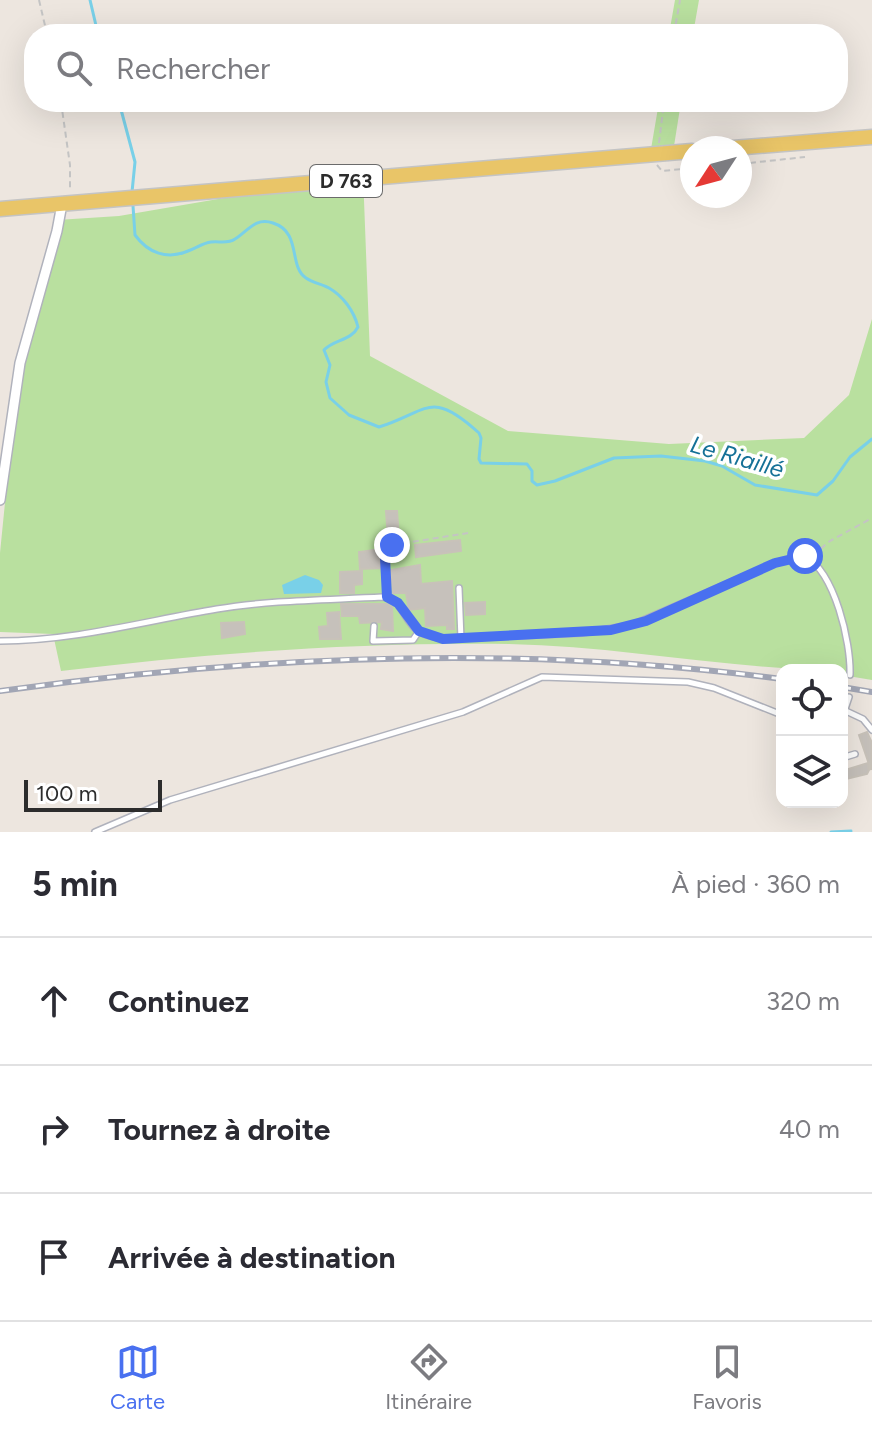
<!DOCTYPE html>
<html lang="fr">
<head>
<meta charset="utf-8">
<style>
	:root { --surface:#fff; --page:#f7f7f7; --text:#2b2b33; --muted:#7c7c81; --line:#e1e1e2; --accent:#4970f0 }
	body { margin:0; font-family:Figtree,sans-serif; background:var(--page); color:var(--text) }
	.controls { position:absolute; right:24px; bottom:24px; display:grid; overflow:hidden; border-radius:16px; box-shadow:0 8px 32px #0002 }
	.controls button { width:72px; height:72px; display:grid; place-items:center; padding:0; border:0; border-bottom:2px solid var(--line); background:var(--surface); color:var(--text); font:40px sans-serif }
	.compass { position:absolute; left:680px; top:136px; width:72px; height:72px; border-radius:50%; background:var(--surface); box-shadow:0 8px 32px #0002; rotate:234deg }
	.scale { position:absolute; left:24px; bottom:20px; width:138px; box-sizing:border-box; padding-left:8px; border:4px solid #2c2c2c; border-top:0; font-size:22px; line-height:28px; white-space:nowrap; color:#2c2c2c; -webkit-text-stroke:6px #fff; paint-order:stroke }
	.stop { position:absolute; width:24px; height:24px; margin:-18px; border:6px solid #4970f0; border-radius:50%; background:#fff }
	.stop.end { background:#4970f0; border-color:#fff; box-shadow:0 2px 8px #0008 }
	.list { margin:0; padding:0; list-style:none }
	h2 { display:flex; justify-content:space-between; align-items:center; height:104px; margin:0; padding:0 32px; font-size:34px }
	h2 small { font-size:26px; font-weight:400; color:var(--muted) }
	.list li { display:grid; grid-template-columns:52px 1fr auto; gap:24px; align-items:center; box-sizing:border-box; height:128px; padding:0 32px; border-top:2px solid var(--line) }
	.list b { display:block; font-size:30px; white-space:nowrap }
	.list em { font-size:26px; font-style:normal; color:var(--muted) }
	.icon { flex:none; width:44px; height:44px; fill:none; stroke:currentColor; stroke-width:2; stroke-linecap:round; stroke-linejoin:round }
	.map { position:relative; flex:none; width:872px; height:832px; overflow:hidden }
	.search { position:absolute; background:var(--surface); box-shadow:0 8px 32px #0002; left:24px; right:24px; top:24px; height:88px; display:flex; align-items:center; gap:20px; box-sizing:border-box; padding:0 28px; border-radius:32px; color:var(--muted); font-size:30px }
	.sheet { height:488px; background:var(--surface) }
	nav { display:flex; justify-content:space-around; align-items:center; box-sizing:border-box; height:112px; border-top:2px solid var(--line); background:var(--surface); font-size:22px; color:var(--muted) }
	nav a { display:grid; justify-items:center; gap:4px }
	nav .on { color:var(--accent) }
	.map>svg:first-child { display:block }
</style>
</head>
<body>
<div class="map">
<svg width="872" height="832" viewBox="0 0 872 832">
	<rect width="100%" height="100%" fill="#ede6df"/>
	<path fill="#b9e09f" d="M 675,0 L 699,0 L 693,34 L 669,34 Z
		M 659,102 L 681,102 L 674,146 L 651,149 Z
		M 363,174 L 370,356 L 508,431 L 669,444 L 804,438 L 849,395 L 872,319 L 872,680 L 842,675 L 842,670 C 731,670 621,646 509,644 C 360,642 210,653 61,671 L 53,634 L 0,632 L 0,553 L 18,372 L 57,220 L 119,216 Z"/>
	<path fill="#79d0e8" d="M 305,575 L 319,580 L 323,585 L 321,593 L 284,594 L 282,585 Z"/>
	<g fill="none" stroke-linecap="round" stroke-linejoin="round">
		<path stroke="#79d0e8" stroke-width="3" d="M 90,0 L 98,34
			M 119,102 L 135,162 L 132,192
			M 133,206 L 135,235 C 148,253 167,260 188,251 C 196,248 203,243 211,242 C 220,241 228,244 235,239 C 248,231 255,217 273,223 C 302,232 288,266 306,278 C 313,283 322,284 329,288 C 343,296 354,311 358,327 C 351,341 334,339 324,350 L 330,365 L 326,382 L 330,398 L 349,415 L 379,427 C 428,412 430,388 479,433 L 481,438 L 479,459 L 481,463 L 527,464 L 532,471 L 532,481 L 537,485 L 555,481 L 614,458 L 661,456 L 705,461 L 722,466 L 755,485 L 817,495 L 833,481 L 850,457 L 872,439
			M 831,832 L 851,831"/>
	</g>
	<path fill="#c6c1bb" stroke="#c8c2b9" stroke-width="2" d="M 386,511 L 397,511 L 399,538 L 388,539 Z
		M 460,540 L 461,551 L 416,557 L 415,545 Z
		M 382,549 L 383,568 L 360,569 L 359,552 Z
		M 420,565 L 421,584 L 452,581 L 454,629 L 447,629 L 447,625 L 426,626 L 425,608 L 409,610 L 406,593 L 393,593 L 391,570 Z
		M 362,571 L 362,584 L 354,585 L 354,593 L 340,593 L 340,572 Z
		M 485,602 L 485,614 L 466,615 L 465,603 Z
		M 341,604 L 387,604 L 392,607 L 393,631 L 381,629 L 382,622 L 360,623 L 359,616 L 342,616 Z
		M 339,612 L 341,639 L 320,639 L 319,627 L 328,626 L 327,613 Z
		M 244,622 L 245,634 L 222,638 L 221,623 Z
		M 867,732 L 872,743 L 871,770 L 859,735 Z
		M 868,763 L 869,770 L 867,774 L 842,780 L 842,771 Z"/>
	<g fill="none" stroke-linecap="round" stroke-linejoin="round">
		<g stroke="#b0b2bc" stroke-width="8">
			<path id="service" d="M 459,588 L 461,639
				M 374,626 L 373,641 L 413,640 L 419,631
				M 0,641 C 74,641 145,621 217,609 C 271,600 327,600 382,597 C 402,598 403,620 418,631 C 425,636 435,637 443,639 L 582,633 L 632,625 L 775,563 L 805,556 C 835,573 851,642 850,675
				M 846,711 L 863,719 L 872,730
				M 842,718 L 849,697
				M 842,758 L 855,754
				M 95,832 L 170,800 L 463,712 L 542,677 L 688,682 L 714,688 L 782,715"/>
		</g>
		<g stroke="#b0b2bc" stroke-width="12">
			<path id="minor" d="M 0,500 L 20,363 L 57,231 L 62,204"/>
		</g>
		<g stroke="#c4c4c4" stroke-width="17">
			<path id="primary" d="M 733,148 L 872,137
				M 0,209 L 692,151"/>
		</g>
		<path stroke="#c4c4c4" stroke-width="2" stroke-dasharray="6 4" stroke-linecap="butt" d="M 39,0 L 47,34
			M 674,34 L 680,0
			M 61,102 L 70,165 L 70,190
			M 659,143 L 664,102
			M 740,164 L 805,157
			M 657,165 L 662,171 L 692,168
			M 813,555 L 830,541 L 872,518
			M 387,592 L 385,558 L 392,545 L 468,533"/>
		<use href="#service" stroke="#fff" stroke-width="5"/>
		<use href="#minor" stroke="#fff" stroke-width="9"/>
		<use href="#primary" stroke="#e9c568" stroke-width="14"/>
		<g stroke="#a2a6b5" stroke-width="6">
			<path id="rail" d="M 842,687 L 872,692
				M 0,691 C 259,655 522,644 782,679"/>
		</g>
		<use href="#rail" stroke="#fff" stroke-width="3" stroke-dasharray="9" stroke-linecap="butt"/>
	</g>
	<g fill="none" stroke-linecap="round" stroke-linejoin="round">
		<path stroke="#4970f0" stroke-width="10" d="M 392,545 L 385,558 L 387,597 L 398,603 L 419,631 L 443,639 L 611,630 L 646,621 L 775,563 L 805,556"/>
	</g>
	<g text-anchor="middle" stroke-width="7" stroke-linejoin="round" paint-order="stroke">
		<rect fill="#fff" stroke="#6b6b6b" stroke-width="2" x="310" y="165" width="72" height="32" rx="6"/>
		<g font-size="20" font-weight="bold" fill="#2c2c2c">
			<text x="346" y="188">D 763</text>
		</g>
		<g font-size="24" font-style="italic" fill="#157197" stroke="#fff">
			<text transform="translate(737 457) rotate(16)" y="8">Le Riaillé</text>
		</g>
	</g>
</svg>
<div class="controls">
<button><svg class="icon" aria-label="locate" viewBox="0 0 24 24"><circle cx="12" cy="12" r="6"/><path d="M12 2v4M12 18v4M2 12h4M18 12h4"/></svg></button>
<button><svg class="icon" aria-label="layers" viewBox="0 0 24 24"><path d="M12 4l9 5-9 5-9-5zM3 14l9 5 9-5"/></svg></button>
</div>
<svg class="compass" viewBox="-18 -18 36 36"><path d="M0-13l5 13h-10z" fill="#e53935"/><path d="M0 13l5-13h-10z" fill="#7c7c81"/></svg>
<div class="scale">100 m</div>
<div class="stop" style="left:805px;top:556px"></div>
<div class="stop end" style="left:392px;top:545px"></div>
<div class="search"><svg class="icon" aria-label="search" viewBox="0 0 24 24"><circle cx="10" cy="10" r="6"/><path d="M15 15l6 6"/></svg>Rechercher</div>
</div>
<section class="sheet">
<h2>5 min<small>À pied · 360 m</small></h2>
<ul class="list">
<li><svg class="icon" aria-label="ahead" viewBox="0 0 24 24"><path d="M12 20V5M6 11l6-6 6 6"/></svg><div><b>Continuez</b></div><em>320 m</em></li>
<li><svg class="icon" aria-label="right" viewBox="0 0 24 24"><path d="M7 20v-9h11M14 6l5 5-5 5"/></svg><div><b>Tournez à droite</b></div><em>40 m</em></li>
<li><svg class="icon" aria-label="arrive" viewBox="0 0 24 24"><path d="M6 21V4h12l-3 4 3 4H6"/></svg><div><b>Arrivée à destination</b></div></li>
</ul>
</section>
<nav>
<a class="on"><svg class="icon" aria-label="map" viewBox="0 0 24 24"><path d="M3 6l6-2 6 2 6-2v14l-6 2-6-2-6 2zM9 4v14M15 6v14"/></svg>Carte</a>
<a><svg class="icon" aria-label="directions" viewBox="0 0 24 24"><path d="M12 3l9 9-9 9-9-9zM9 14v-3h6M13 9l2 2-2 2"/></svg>Itinéraire</a>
<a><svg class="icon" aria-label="saved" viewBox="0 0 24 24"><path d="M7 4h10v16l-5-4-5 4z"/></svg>Favoris</a>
</nav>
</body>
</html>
